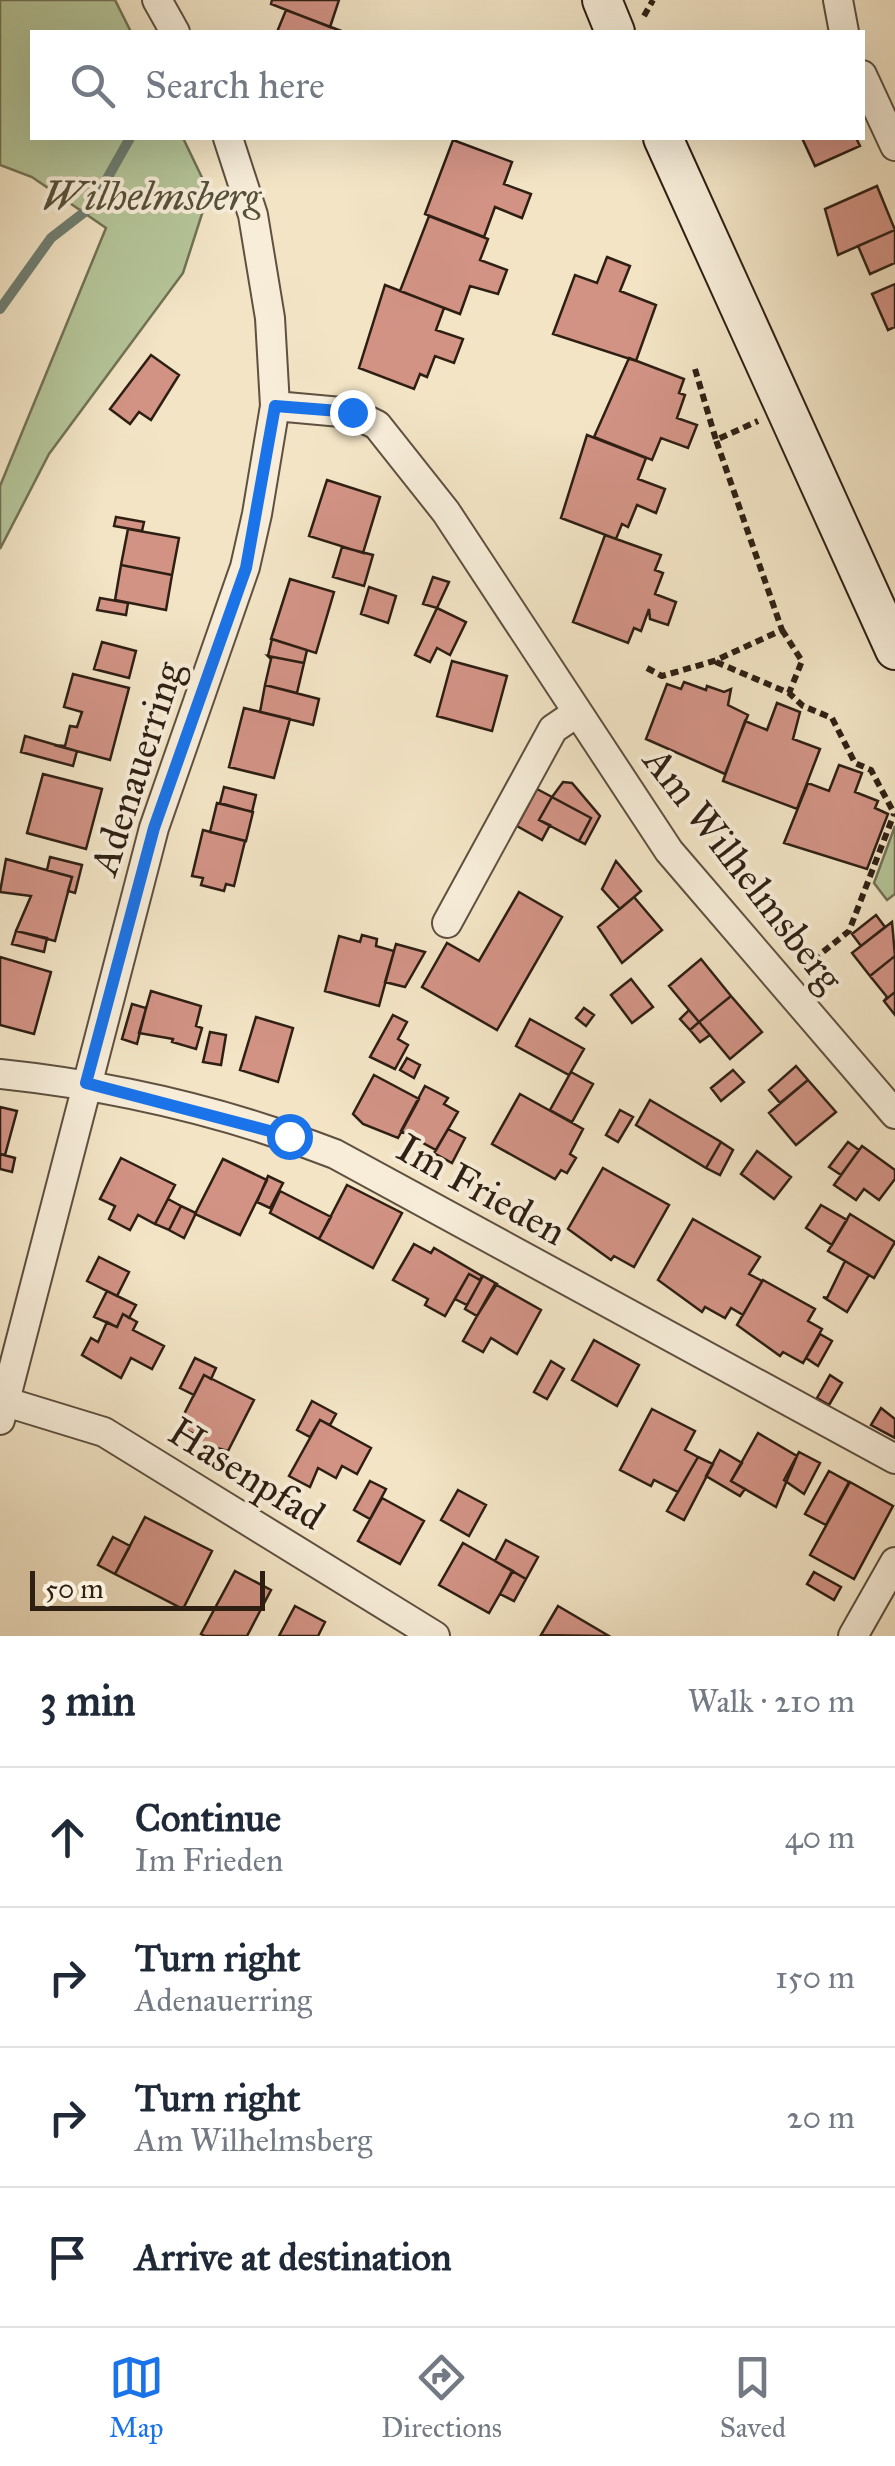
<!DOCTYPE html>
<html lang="en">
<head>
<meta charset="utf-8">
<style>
	:root { --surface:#fff; --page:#f6f6f7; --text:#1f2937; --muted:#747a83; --line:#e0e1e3; --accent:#1a73e8 }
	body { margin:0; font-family:"IM FELL Great Primer",serif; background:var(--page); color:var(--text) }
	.scale { position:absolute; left:30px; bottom:25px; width:235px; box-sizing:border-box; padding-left:10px; border:5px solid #2e1f13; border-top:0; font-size:28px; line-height:35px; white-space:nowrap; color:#2e1f13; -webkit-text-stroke:8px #f7edd9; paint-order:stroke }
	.stop { position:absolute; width:30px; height:30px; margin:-22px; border:8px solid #1a73e8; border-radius:50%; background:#fff }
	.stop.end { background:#1a73e8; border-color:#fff; box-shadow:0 2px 10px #0008 }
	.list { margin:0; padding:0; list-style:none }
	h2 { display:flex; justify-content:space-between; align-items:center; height:130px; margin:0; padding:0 40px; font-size:42px }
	h2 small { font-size:32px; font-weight:400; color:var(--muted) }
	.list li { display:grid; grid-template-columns:65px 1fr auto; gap:30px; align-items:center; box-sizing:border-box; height:140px; padding:0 40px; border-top:2px solid var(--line) }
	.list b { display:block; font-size:38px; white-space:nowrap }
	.list p { margin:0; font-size:32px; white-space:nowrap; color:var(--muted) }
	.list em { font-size:32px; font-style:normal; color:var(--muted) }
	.icon { flex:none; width:55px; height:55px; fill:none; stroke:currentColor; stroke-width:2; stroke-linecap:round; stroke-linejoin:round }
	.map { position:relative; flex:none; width:895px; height:1636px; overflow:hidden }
	.search { position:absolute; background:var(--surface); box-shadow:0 10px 40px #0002; left:30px; right:30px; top:30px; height:110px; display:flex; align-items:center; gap:25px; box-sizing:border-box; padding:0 35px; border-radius:0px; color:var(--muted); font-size:38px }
	.sheet { height:690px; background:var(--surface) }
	nav { display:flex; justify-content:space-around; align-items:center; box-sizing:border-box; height:140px; border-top:2px solid var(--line); background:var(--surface); font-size:28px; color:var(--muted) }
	nav a { display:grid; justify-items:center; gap:5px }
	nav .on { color:var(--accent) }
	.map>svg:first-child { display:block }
</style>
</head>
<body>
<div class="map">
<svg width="895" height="1636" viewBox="0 0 895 1636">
	<rect width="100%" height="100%" fill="#f2e4c5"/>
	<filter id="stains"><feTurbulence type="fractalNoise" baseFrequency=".002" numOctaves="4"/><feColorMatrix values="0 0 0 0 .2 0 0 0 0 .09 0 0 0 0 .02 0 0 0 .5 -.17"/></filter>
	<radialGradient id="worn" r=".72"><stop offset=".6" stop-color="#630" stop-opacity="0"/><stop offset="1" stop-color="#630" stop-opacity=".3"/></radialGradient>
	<path fill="#b5c599" stroke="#727256" stroke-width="2.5" d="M 0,0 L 115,0 L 131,32 L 32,32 L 32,138 L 183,138 L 209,192 L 183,273 L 49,454 L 0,549 L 0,486 L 106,228 L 32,177 L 0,165 Z
		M 895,826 L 895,894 L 887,900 L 874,883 Z"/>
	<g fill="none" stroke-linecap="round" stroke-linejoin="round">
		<path stroke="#6f7f73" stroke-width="10" d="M 0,309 L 51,238 L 91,207 L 130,138"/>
	</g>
	<path fill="#d29385" stroke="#2e1f13" stroke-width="2.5" d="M 272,0 L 339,0 L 330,27 L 271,4 Z
		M 286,10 L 344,32 L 277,32 Z
		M 802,138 L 856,138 L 860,146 L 815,166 Z
		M 453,140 L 512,162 L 504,184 L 531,194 L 522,218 L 495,207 L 484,237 L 425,214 Z
		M 877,186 L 895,230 L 838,255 L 825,209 Z
		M 429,216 L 488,239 L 480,260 L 507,270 L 498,294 L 470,286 L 460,314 L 400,291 Z
		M 895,230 L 895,263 L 870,274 L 858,246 Z
		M 607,257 L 630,266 L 620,291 L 656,305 L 636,361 L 553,334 L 575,275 L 597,283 Z
		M 895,284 L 895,327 L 888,330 L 872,294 Z
		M 385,285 L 444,308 L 436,330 L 463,339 L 454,363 L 435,356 L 427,377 L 420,374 L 414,389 L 359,368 Z
		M 151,355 L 179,375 L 151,420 L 139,412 L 130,424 L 110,409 Z
		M 629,358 L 684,379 L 679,393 L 685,395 L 677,418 L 697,425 L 688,448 L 661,438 L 652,460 L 594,437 Z
		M 587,435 L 646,458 L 638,479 L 665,489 L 656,513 L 637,505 L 628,527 L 622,524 L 616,539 L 561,518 Z
		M 327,480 L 380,497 L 363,553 L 309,536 Z
		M 116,517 L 144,522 L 142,531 L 114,526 Z
		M 128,529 L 179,538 L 172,575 L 121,565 Z
		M 605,535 L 661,555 L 655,570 L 663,573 L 655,594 L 676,602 L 668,625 L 650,619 L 649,609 L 641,631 L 634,628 L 628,643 L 573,622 Z
		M 342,547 L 373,555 L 364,586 L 333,577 Z
		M 121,565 L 172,575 L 166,610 L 115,600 Z
		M 433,577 L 449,582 L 437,608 L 423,604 Z
		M 290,579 L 334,592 L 316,653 L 271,639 Z
		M 369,587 L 396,596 L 388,623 L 361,614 Z
		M 100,598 L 128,603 L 126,615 L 97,610 Z
		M 437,608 L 466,622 L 450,655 L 437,648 L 430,662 L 415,655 Z
		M 272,639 L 307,650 L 304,663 L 268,656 Z
		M 102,642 L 136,651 L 129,678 L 94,669 Z
		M 268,656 L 304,663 L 297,693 L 265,685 L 271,659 Z
		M 452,661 L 507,676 L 492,731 L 437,716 Z
		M 73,674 L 129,688 L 110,760 L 54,745 L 65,746 L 70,726 L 77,727 L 82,712 L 64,707 Z
		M 684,682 L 706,690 L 707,686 L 724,692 L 731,689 L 728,705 L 748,715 L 725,774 L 646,739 L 667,684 L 681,689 Z
		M 265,685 L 319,699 L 313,725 L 260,712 Z
		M 777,703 L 800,712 L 793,739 L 820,749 L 797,809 L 723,781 L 745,721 L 767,730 Z
		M 244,708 L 290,719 L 274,778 L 229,767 Z
		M 25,736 L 77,751 L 73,766 L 21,752 Z
		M 839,765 L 862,773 L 855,792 L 878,801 L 875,808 L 888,814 L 867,869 L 784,843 L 808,783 L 829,791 Z
		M 43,774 L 102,789 L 86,849 L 27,833 Z
		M 563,782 L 572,783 L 600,816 L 585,844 L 579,841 L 591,818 L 552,797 Z
		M 224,787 L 256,795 L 252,812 L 220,803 Z
		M 537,789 L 552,797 L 539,820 L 550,825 L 542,840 L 517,826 Z
		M 552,797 L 591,818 L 579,841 L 539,820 Z
		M 217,803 L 253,812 L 246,841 L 210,832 Z
		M 203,830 L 245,841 L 234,886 L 226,884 L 224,891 L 201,885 L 203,878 L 192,876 Z
		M 50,857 L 82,865 L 75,893 L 68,891 L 72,877 L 47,870 Z
		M 6,859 L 72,877 L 55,941 L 16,931 L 31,896 L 0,892 Z
		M 616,861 L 641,891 L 620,909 L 602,889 Z
		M 519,892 L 562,917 L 497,1030 L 422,987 L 447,943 L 479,961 Z
		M 634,897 L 662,930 L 622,963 L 598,927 Z
		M 876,915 L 885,927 L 861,946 L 852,934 Z
		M 892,922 L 895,956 L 870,976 L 852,953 Z
		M 16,931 L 47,938 L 44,952 L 12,944 Z
		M 362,935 L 377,939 L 376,946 L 394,951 L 379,1006 L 325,991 L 339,936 L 360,942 Z
		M 396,944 L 425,952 L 405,987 L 385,982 Z
		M 895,956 L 895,992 L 884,1001 L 887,997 L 870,976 Z
		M 0,957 L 51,972 L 34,1034 L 0,1025 Z
		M 701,959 L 731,996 L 699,1022 L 669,986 Z
		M 631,979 L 653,1007 L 632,1023 L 611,995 Z
		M 151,991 L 201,1006 L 196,1026 L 202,1028 L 196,1049 L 172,1042 L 173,1039 L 139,1033 Z
		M 895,992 L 895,1015 L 884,1001 Z
		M 731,996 L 762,1032 L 730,1059 L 699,1022 Z
		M 132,1004 L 146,1008 L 137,1044 L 122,1039 Z
		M 584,1008 L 594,1015 L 586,1026 L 576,1018 Z
		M 689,1010 L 699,1022 L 690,1030 L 680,1019 Z
		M 393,1015 L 407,1022 L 398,1039 L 408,1045 L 395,1069 L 370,1057 Z
		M 256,1017 L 293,1028 L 278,1082 L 240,1070 Z
		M 530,1019 L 584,1049 L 569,1075 L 516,1046 Z
		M 699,1022 L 710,1035 L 700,1042 L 690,1030 Z
		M 210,1032 L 226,1035 L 221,1065 L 203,1062 Z
		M 407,1058 L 420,1065 L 414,1078 L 400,1070 Z
		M 796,1066 L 808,1080 L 780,1103 L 769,1090 Z
		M 733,1070 L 744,1082 L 721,1101 L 711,1088 Z
		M 571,1072 L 593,1084 L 572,1122 L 550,1110 Z
		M 374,1075 L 419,1099 L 398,1138 L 363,1124 L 353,1114 Z
		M 808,1080 L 836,1112 L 796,1145 L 769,1113 Z
		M 425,1086 L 448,1098 L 444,1104 L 458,1112 L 436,1150 L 401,1131 Z
		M 520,1094 L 583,1129 L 570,1154 L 576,1158 L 567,1173 L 561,1170 L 555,1179 L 492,1144 Z
		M 650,1100 L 721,1142 L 706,1168 L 636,1125 Z
		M 0,1107 L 17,1111 L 5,1155 L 0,1154 Z
		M 620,1110 L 633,1117 L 618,1142 L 606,1135 Z
		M 448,1129 L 465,1138 L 452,1163 L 434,1153 Z
		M 721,1142 L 733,1150 L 720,1175 L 706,1168 Z
		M 848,1142 L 859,1150 L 841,1175 L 829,1167 Z
		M 862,1146 L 895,1170 L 895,1179 L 879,1200 L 864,1189 L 856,1200 L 834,1185 Z
		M 757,1151 L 791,1177 L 774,1199 L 741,1174 Z
		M 0,1154 L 15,1158 L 12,1172 L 0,1169 Z
		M 121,1158 L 175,1185 L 155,1224 L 138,1215 L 130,1230 L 109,1219 L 115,1206 L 100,1199 Z
		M 223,1159 L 267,1180 L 240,1235 L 195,1214 Z
		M 603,1168 L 669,1205 L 634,1267 L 614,1256 L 611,1260 L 568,1229 Z
		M 268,1176 L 283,1183 L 270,1208 L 257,1202 Z
		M 347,1185 L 402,1213 L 373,1268 L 319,1239 Z
		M 280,1191 L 331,1217 L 319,1239 L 270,1213 Z
		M 168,1199 L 181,1206 L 169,1230 L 155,1224 Z
		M 821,1205 L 847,1220 L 832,1245 L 806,1228 Z
		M 181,1206 L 196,1213 L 184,1238 L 169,1230 Z
		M 850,1214 L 895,1242 L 874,1278 L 828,1251 Z
		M 693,1219 L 760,1257 L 749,1274 L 762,1281 L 743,1315 L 731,1308 L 725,1318 L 705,1307 L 702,1312 L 658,1280 Z
		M 414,1244 L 431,1253 L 434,1248 L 482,1276 L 480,1280 L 469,1274 L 445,1316 L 425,1305 L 428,1299 L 393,1280 Z
		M 99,1257 L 129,1272 L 117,1296 L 87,1281 Z
		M 845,1261 L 869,1275 L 847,1312 L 823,1297 L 827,1298 Z
		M 469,1274 L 480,1280 L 483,1276 L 467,1305 L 455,1299 Z
		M 483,1276 L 497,1284 L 477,1316 L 465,1309 Z
		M 763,1280 L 815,1309 L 808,1321 L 822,1329 L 803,1363 L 783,1352 L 780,1356 L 737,1325 Z
		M 495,1284 L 541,1310 L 517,1354 L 491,1338 L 483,1352 L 463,1341 Z
		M 107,1291 L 136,1305 L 129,1318 L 123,1314 L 117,1327 L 94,1317 Z
		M 123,1314 L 137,1322 L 133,1330 L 164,1346 L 152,1369 L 131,1358 L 121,1378 L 82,1355 L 91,1338 L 98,1342 L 107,1322 L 117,1327 Z
		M 820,1334 L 832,1341 L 818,1366 L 806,1358 Z
		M 594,1340 L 639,1365 L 617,1406 L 572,1380 Z
		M 195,1358 L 216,1368 L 211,1379 L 204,1375 L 194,1395 L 180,1388 Z
		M 551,1361 L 564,1369 L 547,1399 L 534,1392 Z
		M 204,1375 L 254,1400 L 228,1451 L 198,1443 L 198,1436 L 178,1426 Z
		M 830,1375 L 842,1383 L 829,1405 L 817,1398 Z
		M 312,1401 L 336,1414 L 330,1425 L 320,1420 L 310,1437 L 297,1430 Z
		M 881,1408 L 895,1419 L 895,1438 L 871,1425 Z
		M 652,1409 L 695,1431 L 685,1450 L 698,1457 L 678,1492 L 654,1480 L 651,1486 L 620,1470 Z
		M 320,1420 L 371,1448 L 357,1474 L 342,1466 L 336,1478 L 318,1468 L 310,1487 L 289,1476 Z
		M 758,1433 L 797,1456 L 776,1507 L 731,1481 Z
		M 720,1450 L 742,1463 L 731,1481 L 745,1489 L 740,1496 L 706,1476 Z
		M 799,1452 L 820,1463 L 804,1494 L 784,1480 Z
		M 698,1457 L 713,1464 L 684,1520 L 667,1511 Z
		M 829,1471 L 849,1482 L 826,1525 L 805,1514 Z
		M 370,1481 L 386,1489 L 370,1519 L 354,1510 Z
		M 850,1482 L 893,1506 L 854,1579 L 810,1555 Z
		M 458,1490 L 486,1505 L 469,1536 L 441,1520 Z
		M 382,1498 L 424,1521 L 400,1564 L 358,1541 Z
		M 145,1517 L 212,1551 L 183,1609 L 115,1574 Z
		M 113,1537 L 130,1546 L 115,1574 L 98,1565 Z
		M 506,1540 L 538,1557 L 526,1579 L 495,1561 Z
		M 463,1543 L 513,1571 L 489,1613 L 439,1585 Z
		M 235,1571 L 271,1590 L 247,1636 L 205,1636 L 201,1634 Z
		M 512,1571 L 526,1579 L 514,1601 L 500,1594 Z
		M 814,1572 L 841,1587 L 834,1600 L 807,1584 Z
		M 295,1606 L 325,1622 L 318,1636 L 279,1636 Z
		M 558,1606 L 609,1636 L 541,1635 Z"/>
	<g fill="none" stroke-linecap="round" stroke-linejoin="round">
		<g stroke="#5f5040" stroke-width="32">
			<path id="minor" d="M 157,0 L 175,32
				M 838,0 L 844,32
				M 862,75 L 895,146
				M 275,406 L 352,413 L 377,425 L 446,512 L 669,851 L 895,1114
				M 447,923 L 553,729 L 575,714
				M 0,1074 C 115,1086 227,1112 335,1154 L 895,1459
				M 6,1402 L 104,1432 L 435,1636
				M 0,1420 L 154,828 L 245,567 L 257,514 L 275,406 L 270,318 L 253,215 L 228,138
				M 853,1636 L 895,1562"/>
		</g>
		<g stroke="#2e1f13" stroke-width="42">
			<path id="secondary" d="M 602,0 L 615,32
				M 663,138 L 895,650"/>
		</g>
		<path stroke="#2e1f13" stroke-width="6" stroke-dasharray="8 5" stroke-linecap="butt" d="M 644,16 L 653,0
			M 695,369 L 716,440
			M 782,630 L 802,661 L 789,693
			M 716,662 L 789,693 L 803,706 L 832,718 L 855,763 L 871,770 L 895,815
			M 647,668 L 662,676 L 714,661 L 782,630 L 716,440 L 758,421
			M 803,968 L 849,931 L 894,814"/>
		<use href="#minor" stroke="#f7edd9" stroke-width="28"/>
		<use href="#secondary" stroke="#f7edd9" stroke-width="38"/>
	</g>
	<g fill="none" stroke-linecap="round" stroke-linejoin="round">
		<path stroke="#1a73e8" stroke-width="12" d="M 289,1136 L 86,1083 L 154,828 L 246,568 L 275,406 L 352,412"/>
	</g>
	<g text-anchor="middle" stroke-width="8" stroke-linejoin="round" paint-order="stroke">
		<g font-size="40" font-style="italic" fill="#56513b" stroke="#f7edd9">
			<text x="151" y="210">Wilhelmsberg</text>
		</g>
		<g font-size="40" fill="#2e1f13" stroke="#f7edd9">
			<text transform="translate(136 768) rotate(-72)" y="14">Adenauerring</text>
			<text transform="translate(744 869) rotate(52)" y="14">Am Wilhelmsberg</text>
			<text transform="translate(482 1189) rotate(29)" y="14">Im Frieden</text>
			<text transform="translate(247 1473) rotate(32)" y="14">Hasenpfad</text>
		</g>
	</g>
	<rect width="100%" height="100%" filter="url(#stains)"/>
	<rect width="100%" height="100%" fill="url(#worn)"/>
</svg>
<div class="scale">50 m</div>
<div class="stop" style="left:289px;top:1136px"></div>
<div class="stop end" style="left:352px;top:412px"></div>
<div class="search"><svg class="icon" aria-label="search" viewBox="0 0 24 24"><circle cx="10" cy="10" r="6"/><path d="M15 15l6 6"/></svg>Search here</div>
</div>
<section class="sheet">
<h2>3 min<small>Walk · 210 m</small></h2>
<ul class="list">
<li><svg class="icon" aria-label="ahead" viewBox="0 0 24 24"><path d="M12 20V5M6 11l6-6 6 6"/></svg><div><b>Continue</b><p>Im Frieden</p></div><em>40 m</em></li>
<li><svg class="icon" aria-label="right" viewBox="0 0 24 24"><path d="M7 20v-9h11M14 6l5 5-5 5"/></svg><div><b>Turn right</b><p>Adenauerring</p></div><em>150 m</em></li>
<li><svg class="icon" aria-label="right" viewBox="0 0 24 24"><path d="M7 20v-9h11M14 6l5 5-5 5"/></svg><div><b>Turn right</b><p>Am Wilhelmsberg</p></div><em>20 m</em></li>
<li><svg class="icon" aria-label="arrive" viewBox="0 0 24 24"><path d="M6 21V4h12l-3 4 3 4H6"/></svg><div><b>Arrive at destination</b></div></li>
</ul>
</section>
<nav>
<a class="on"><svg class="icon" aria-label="map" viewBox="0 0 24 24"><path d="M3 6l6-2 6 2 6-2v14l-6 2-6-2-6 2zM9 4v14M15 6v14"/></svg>Map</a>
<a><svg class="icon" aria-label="directions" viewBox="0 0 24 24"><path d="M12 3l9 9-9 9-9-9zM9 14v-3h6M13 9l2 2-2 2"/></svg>Directions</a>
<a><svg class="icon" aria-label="saved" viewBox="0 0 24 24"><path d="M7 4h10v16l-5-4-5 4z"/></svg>Saved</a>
</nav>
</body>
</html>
